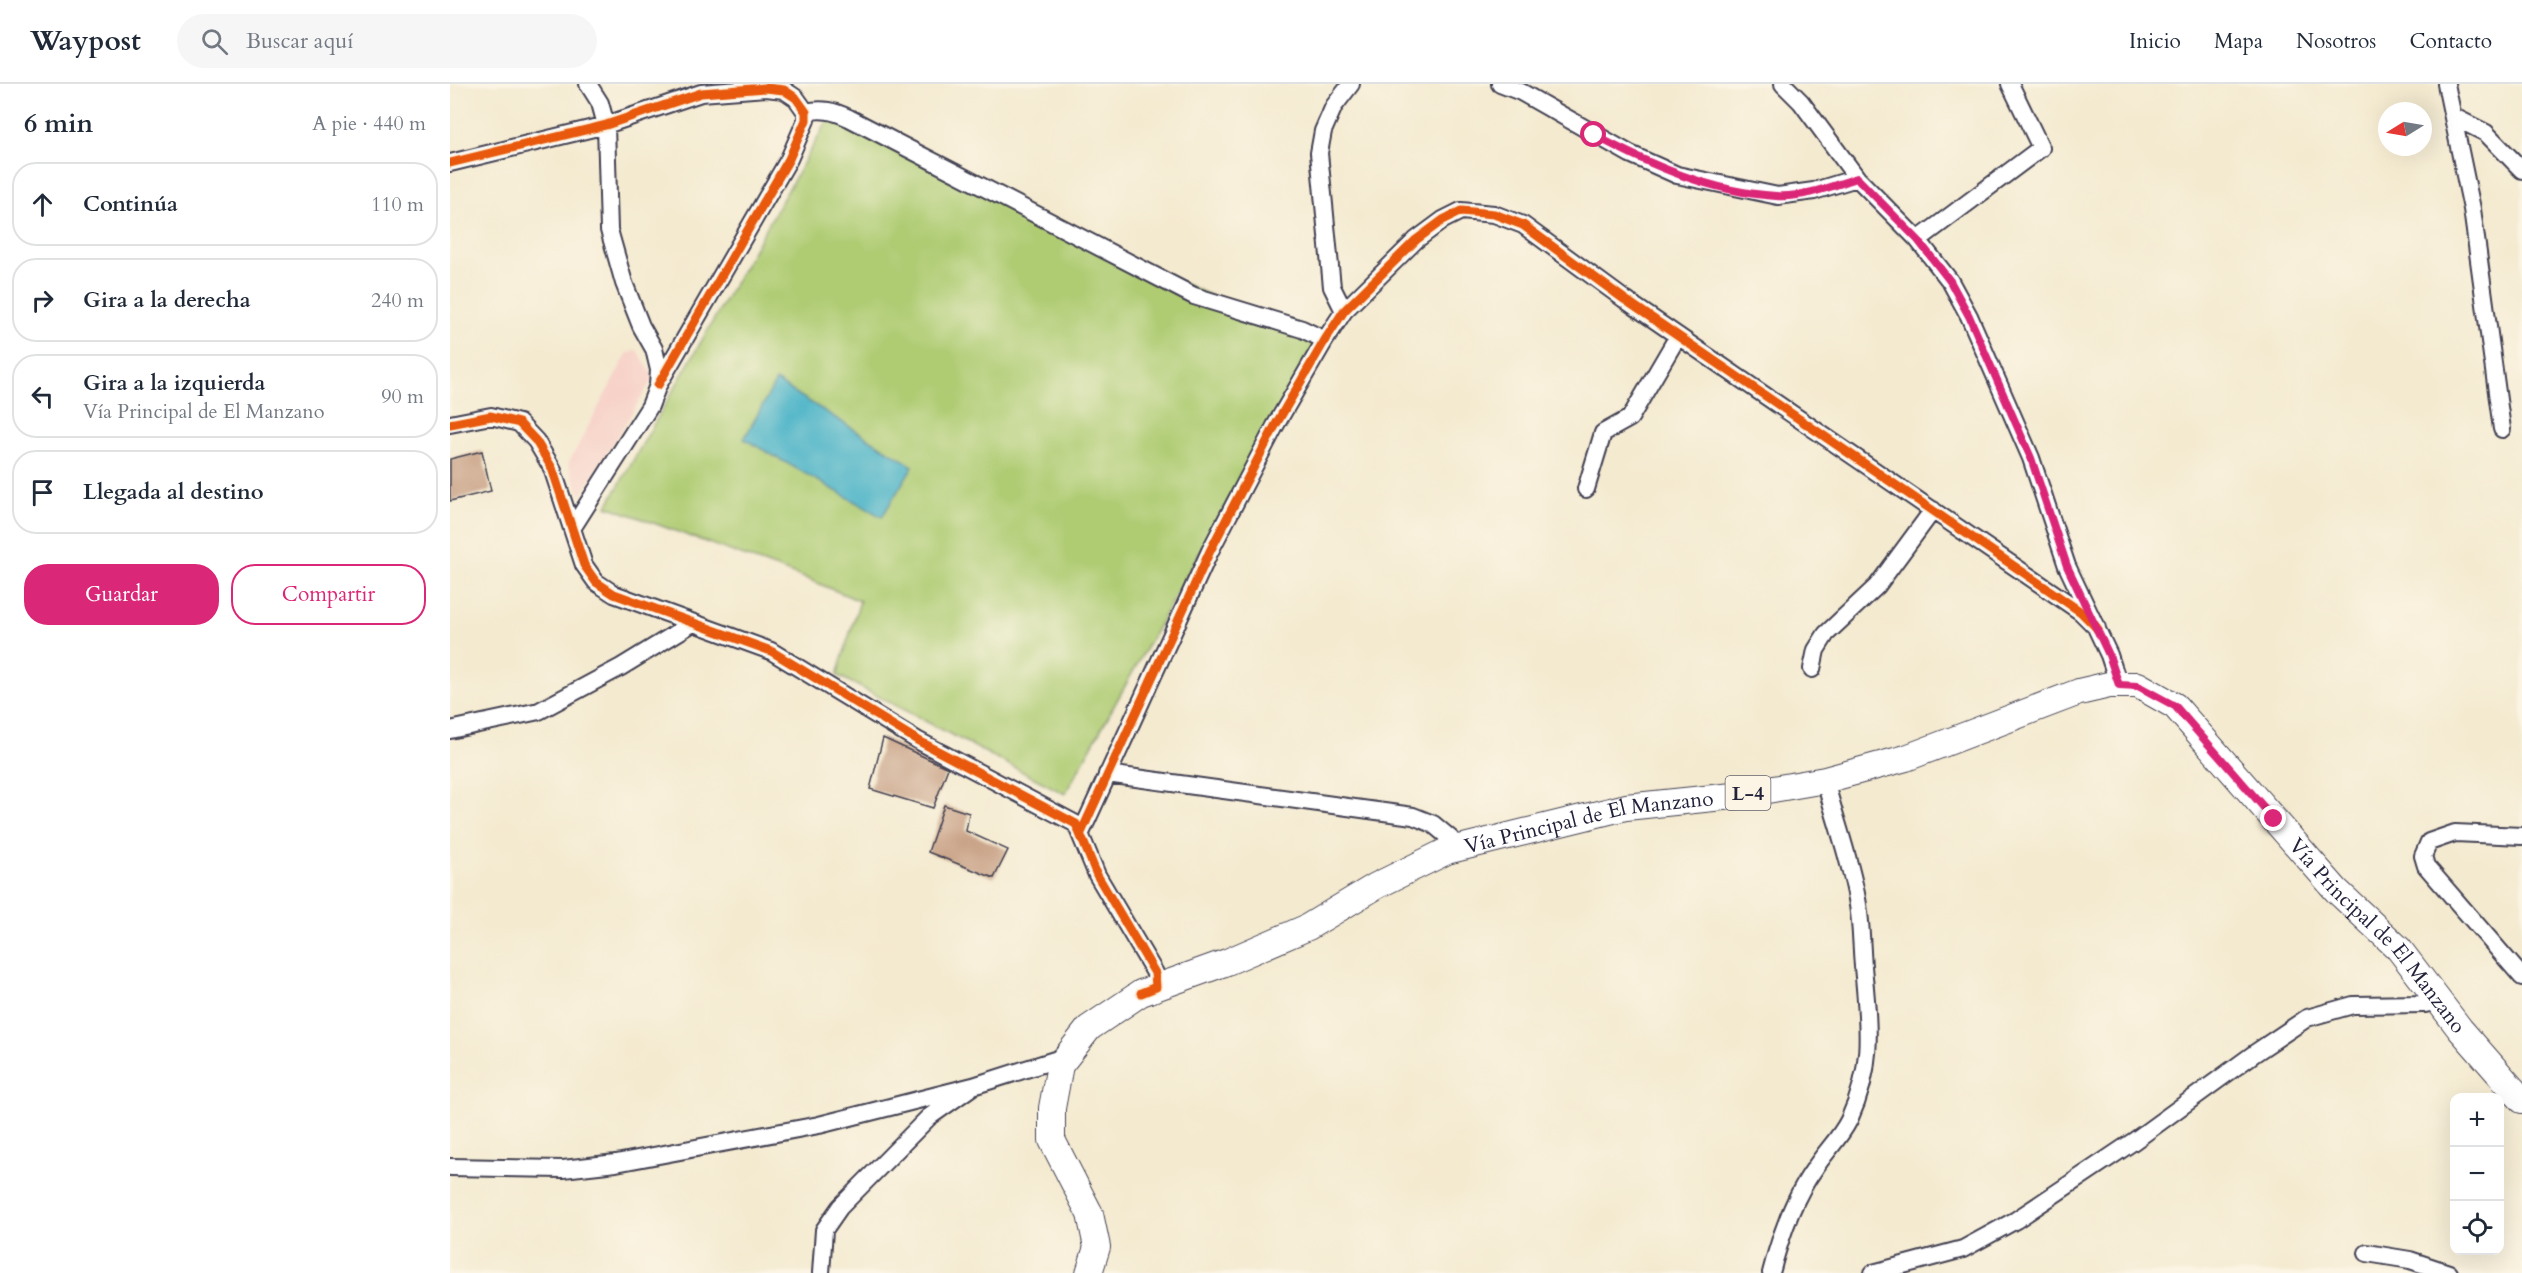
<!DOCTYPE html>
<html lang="es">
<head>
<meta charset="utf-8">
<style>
	:root { --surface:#fff; --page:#f6f6f7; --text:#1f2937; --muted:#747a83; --line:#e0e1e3; --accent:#db2777 }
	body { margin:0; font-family:Cardo,serif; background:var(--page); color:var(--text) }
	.controls { position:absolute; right:18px; bottom:18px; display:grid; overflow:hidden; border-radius:12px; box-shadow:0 6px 24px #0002 }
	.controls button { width:54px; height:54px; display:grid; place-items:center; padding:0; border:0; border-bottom:2px solid var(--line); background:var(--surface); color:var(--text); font:30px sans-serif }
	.compass { position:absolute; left:1928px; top:18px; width:54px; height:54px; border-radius:50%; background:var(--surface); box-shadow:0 6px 24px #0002; rotate:259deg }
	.stop { position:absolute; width:18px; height:18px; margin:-14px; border:4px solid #db2777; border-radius:50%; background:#fff }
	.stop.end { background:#db2777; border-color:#fff; box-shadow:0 2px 6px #0008 }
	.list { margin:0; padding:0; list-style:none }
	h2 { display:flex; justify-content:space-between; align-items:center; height:78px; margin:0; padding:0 24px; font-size:26px }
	h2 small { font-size:20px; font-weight:400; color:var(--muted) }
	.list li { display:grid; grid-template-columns:39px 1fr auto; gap:18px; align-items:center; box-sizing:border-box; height:84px; margin:0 12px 12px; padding:0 12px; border:2px solid var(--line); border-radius:24px }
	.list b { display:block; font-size:22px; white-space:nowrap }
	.list p { margin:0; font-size:20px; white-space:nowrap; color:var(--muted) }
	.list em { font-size:20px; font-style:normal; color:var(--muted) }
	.actions { display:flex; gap:12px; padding:18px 24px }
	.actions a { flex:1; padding:14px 0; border:2px solid var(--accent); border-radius:24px; text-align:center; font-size:21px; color:var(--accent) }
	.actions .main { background:var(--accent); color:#fff }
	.icon { flex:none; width:33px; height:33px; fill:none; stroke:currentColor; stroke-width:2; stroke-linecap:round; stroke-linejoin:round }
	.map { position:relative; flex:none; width:2072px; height:1189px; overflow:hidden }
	header { display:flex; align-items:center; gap:36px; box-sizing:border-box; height:84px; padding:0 30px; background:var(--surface); border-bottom:2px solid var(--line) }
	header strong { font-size:28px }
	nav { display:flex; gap:33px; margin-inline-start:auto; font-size:21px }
	.search { width:420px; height:54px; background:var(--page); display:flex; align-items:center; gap:15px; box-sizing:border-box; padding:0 21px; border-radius:33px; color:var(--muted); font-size:22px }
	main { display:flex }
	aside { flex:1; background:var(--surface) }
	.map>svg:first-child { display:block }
</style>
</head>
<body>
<header>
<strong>Waypost</strong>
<div class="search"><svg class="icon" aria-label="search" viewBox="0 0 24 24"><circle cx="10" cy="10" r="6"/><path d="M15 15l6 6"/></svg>Buscar aquí</div>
<nav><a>Inicio</a><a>Mapa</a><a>Nosotros</a><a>Contacto</a></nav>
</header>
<main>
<aside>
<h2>6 min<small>A pie · 440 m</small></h2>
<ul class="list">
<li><svg class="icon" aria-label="ahead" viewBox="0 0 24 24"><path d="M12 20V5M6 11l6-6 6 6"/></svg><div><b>Continúa</b></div><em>110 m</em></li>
<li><svg class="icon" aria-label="right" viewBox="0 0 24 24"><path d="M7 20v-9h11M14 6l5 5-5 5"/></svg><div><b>Gira a la derecha</b></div><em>240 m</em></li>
<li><svg class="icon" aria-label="left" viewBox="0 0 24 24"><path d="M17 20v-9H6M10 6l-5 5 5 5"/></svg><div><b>Gira a la izquierda</b><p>Vía Principal de El Manzano</p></div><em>90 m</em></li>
<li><svg class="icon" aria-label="arrive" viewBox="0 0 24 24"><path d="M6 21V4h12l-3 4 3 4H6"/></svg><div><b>Llegada al destino</b></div></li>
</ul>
<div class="actions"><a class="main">Guardar</a><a>Compartir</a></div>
</aside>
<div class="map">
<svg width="2072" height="1189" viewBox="0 0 2072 1189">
	<rect width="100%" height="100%" fill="#fcf5e5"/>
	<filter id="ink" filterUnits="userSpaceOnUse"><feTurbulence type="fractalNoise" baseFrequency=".0167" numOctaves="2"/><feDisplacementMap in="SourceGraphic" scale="12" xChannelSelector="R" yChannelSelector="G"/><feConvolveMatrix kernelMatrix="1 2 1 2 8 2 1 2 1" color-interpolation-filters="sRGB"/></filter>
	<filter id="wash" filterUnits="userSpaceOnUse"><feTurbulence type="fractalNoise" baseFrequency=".008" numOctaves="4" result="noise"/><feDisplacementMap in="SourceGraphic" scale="24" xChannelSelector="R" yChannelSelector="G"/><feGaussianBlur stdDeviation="1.35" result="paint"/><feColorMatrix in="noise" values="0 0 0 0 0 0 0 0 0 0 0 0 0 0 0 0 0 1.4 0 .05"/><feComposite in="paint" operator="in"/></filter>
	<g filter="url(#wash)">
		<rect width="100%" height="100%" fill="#f4ead0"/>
		<path fill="#f7d1c8" d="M 187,266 L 204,293 L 131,412 L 118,380 L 177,270 Z"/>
		<path fill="#afcc73" stroke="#687757" stroke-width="1.5" d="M 386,22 L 582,133 L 876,262 L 815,350 L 615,710 L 387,591 L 410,517 L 360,496 L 157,422 Z"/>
		<path fill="#49b3c7" stroke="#366a81" stroke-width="1.5" d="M 326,297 L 463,382 L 432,433 L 294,355 Z"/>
		<g id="blocks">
			<path fill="#c69e82" d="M 32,367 L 41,407 L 0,417 L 0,375 Z
				M 433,654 L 498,684 L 483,724 L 420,705 Z
				M 494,721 L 519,729 L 516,747 L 558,766 L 544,794 L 478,768 Z"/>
		</g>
	</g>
	<g filter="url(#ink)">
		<use href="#blocks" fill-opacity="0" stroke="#424051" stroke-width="1.5"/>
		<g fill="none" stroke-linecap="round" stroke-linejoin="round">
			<g stroke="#424051" stroke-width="20">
				<path id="street" d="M 1050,0 L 1071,8 L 1180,70 L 1227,91 L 1328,112 L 1364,107 L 1407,94
					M 1333,0 L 1351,18 L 1407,94 L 1468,156 L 1500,197 L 1519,232 L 1581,374 L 1617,482 L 1659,571 L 1669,601
					M 1996,0 L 2022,125 L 2052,345
					M 356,28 C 372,24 384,27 399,34 L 744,212 L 852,245 L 875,256
					M 2004,33 L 2036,49 L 2072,86
					M 0,79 L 156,41 L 251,9 L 316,4 L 334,6 L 346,14 L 356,28 L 356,36 L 339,75 L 208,301
					M 1468,156 L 1591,64 L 1560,0
					M 894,227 L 882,203 L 869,69 L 873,47 L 884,22 L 901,0
					M 0,340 L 41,332 L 69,339 L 86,357 L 102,384 L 134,481 L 146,498 L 164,510 L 321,567 L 467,656 L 626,740 L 647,791 L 705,889 L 706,903 L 696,907
					M 1136,405 L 1153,349 L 1180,334 L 1228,252
					M 123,443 L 200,322 L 208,301 L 209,286 L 204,265 L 191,242 L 174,199 L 159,146 L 156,41 L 150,19 L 138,0
					M 1362,585 L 1366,566 L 1376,550 L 1427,502 L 1483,426
					M 0,646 L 89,627 L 171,583 L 243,539
					M 657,690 L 963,732 L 983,740 L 1001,755 L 997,767
					M 631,749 L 760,467 L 825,342 L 875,256 L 894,227 L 966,156 L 993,136 L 1011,127 L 1044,130 L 1073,141 L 1174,215 L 1631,528 L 1647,544
					M 2072,752 L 2005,749 L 1979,758 L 1973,772 L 1976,782 L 2072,893
					M 0,1083 L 113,1085 L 166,1079 L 369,1041 L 523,1002
					M 1917,1169 L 1960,1176 L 1999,1189
					M 371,1189 L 374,1146 L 390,1123 L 479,1033 L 523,1002 L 617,972
					M 1321,1189 C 1330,1153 1343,1114 1365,1084 C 1376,1067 1390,1054 1399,1036 C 1423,984 1419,947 1414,893 C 1411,867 1412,841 1407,815 C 1400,775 1385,736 1375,696
					M 1423,1189 L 1513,1165 L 1566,1136 L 1684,1057 L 1805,969 L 1857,934 L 1903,921 L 1975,920 L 1989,917"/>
			</g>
			<g stroke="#424051" stroke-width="28">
				<g id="primary">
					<path id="s1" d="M 639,1189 L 647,1163 L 640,1130 L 602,1056 L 602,1024 L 610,981 L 639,944 L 691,909 L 777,878 L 858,843 L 926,802 L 997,767 L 1176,723 L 1283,712 L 1375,696 L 1456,674 L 1629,608 L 1659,601 L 1688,601 L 1725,622 L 1886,806 L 1949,865 L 2010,945 L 2072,1016"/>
				</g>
			</g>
			<use href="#street" stroke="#fff" stroke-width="16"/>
			<use href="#primary" stroke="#fff" stroke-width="26"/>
			<g stroke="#fcf5e5" stroke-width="13">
				<path id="cycleway" d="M 0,79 L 156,41 L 251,9 L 316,4 L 334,6 L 346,14 L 356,28 L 356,36 L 339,75 L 208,301
					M 0,340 L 41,332 L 69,339 L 86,357 L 102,384 L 134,481 L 146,498 L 164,510 L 321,567 L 467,656 L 626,740 L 647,791 L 705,889 L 706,903 L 691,909
					M 631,749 L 760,467 L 825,342 L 875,256 L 894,227 L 966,156 L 993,136 L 1011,127 L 1044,130 L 1073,141 L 1174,215 L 1631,528 L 1647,544"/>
			</g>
			<use href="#cycleway" stroke="#e8590c" stroke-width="9"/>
		</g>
	</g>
	<g fill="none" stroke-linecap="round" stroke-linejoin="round" filter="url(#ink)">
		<path stroke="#db2777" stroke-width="8" d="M 1144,51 C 1200,81 1261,108 1326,112 C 1353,114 1382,102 1407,94 L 1468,156 L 1500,197 L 1519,232 L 1581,374 L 1617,482 L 1659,571 L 1669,601 L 1688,602 L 1725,622 L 1824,735"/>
	</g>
	<g text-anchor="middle" stroke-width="5" stroke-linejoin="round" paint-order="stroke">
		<rect fill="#fcf5e5" stroke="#63616e" stroke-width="1.5" x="1275.5" y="692" width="45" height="34" rx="4.5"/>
		<g font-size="20" font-weight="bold" fill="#22223b">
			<text x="1298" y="716">L-4</text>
		</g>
		<g font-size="21" fill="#22223b" stroke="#fcf5e5">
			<text dy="7" stroke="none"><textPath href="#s1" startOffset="813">Vía Principal de El Manzano</textPath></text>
			<text dy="7" stroke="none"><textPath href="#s1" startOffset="1731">Vía Principal de El Manzano</textPath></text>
		</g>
	</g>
</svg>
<div class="controls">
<button>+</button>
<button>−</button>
<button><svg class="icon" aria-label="locate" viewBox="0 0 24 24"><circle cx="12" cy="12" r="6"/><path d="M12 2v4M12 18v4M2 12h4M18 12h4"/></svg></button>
</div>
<svg class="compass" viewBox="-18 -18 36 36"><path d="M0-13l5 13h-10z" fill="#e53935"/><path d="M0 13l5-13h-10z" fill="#747a83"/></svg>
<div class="stop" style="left:1144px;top:51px"></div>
<div class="stop end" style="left:1824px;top:735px"></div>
</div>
</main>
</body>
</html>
